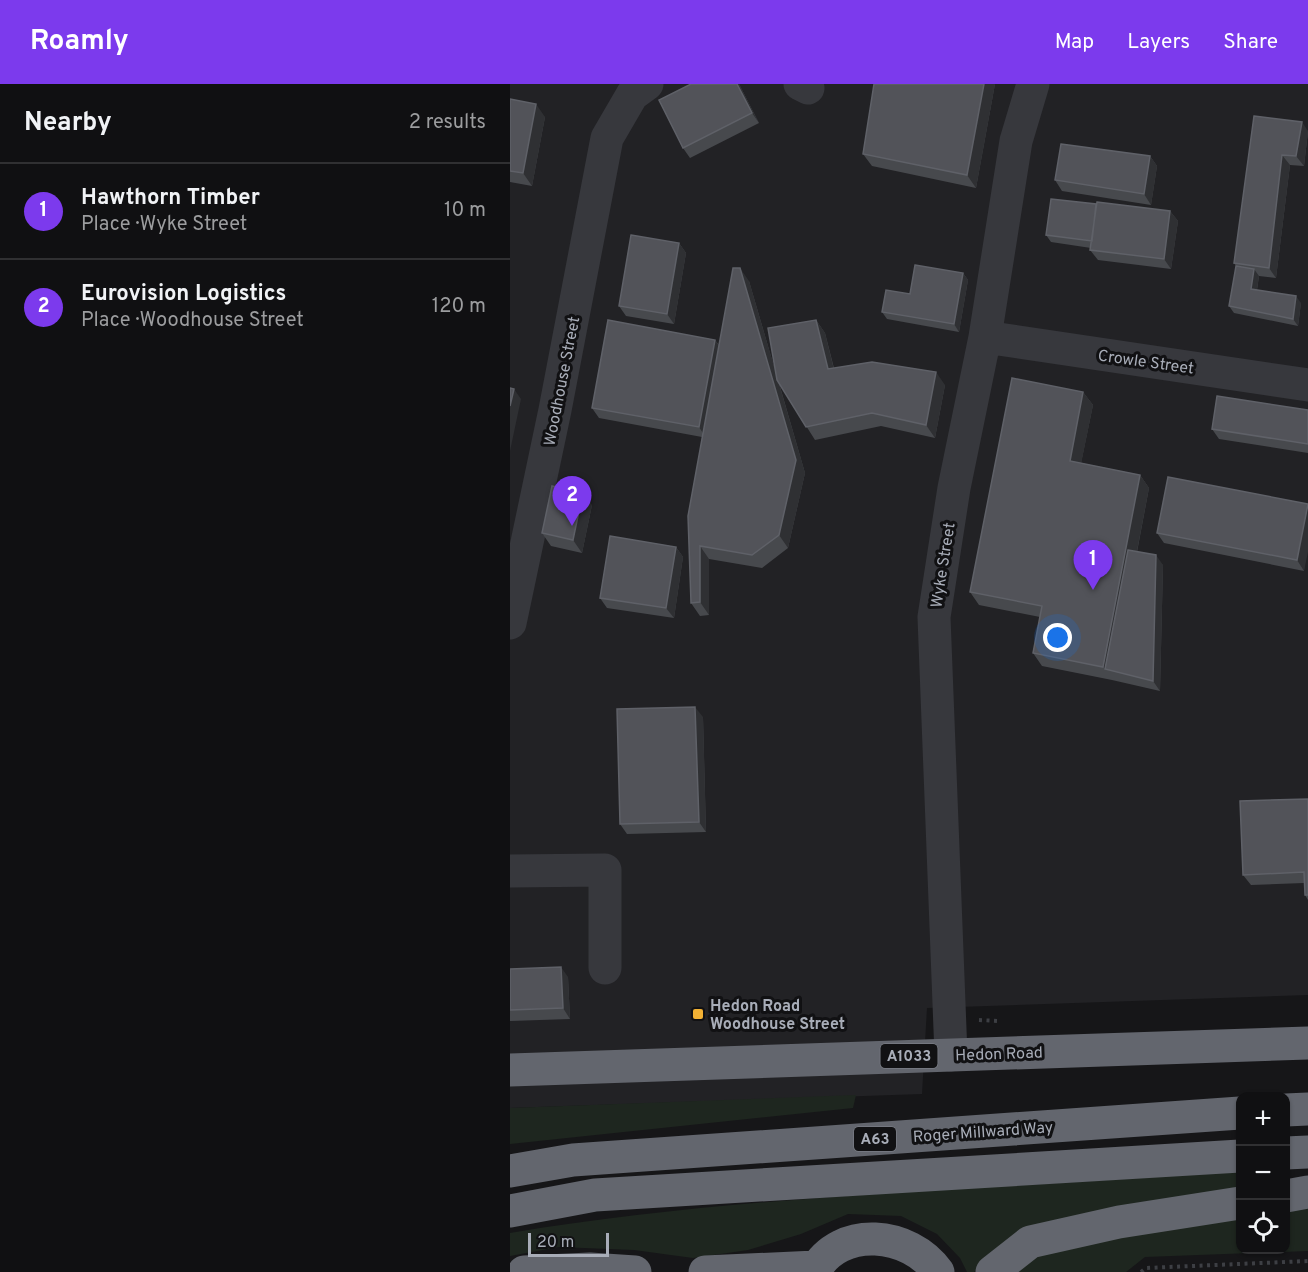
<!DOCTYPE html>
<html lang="en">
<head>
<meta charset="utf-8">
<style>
	:root { --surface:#101012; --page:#1e1e20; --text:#f1f3f6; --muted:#9c9d9f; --line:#303032; --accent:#7c3aed }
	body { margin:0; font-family:Overpass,sans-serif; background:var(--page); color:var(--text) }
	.controls { position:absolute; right:18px; bottom:18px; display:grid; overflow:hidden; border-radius:12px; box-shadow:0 2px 4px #0004 }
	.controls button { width:54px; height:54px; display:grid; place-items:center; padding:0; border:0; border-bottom:2px solid var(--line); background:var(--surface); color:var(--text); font:30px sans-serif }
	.scale { position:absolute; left:18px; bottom:15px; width:81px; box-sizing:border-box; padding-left:6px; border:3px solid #a8adb8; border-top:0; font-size:16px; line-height:21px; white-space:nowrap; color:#a8adb8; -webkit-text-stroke:4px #111113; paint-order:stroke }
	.you { position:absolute; left:548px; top:554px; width:21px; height:21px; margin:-15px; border:4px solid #fff; border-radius:50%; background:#1a73e8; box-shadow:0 0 0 9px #1a73e833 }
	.badge { display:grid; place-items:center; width:39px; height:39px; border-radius:50%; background:var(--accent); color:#fff; font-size:20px; font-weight:700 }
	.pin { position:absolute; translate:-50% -50px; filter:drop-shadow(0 2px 3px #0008) }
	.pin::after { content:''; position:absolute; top:32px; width:21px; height:18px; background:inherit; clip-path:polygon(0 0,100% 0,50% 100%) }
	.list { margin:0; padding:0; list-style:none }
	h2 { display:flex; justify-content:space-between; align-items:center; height:78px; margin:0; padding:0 24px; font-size:26px }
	h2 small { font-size:20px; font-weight:400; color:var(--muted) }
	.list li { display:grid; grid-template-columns:39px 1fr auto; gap:18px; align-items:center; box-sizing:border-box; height:96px; padding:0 24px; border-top:2px solid var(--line) }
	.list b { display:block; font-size:22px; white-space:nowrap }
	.list p { margin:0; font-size:20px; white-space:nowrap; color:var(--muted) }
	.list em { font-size:20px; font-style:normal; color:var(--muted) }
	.icon { flex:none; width:33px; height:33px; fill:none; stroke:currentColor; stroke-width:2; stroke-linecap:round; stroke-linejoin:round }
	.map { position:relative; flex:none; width:798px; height:1188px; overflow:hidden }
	header { display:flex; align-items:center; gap:36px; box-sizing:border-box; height:84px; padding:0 30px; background:var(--accent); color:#fff }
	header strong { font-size:28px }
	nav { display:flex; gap:33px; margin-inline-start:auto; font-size:21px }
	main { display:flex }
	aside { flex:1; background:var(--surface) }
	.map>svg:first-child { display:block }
</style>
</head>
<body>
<header>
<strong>Roamly</strong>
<nav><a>Map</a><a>Layers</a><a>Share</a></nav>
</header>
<main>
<aside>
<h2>Nearby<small>2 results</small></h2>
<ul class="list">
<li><span class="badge">1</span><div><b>Hawthorn Timber</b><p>Place · Wyke Street</p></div><em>10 m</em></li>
<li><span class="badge">2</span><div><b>Eurovision Logistics</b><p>Place · Woodhouse Street</p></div><em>120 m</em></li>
</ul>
</aside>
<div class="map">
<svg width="798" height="1188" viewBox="0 0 798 1188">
	<rect width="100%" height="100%" fill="#161618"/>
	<path fill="#222225" d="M 0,0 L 798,0 L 798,911 L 417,924 L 412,1010 L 0,1024 Z"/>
	<path fill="#1e261f" d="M 346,1011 L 343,1024 L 0,1060 L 0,1024 Z
		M 730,1087 L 730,1106 L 484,1169 L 464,1188 L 457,1188 L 450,1174 L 427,1150 L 391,1132 L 338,1130 L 291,1150 L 238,1166 L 183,1174 L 124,1166 L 49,1163 L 0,1172 L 0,1149 C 241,1109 487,1106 730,1087 Z
		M 798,1117 L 798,1167 L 635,1173 L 616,1188 L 502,1188 L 522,1171 L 730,1128 L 730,1166 L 776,1166 L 776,1121 Z"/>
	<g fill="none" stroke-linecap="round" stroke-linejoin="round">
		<path stroke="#3d3f44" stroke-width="4" stroke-dasharray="3 4.5" stroke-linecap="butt" d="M 469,936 L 489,937
			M 631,1188 L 636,1184 L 798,1177"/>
		<path stroke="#37383d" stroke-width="33" d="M 290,0 L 298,4
			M 475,253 L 798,301
			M 0,539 L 45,326 L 97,54 L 122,11 L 137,0
			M 0,787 L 95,786 L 95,884
			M 441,971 L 424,533 L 444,404 L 475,253 L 506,57 L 523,0"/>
		<path stroke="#63666e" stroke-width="33" d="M 0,986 L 798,959
			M 776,1026 L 798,1025
			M 776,1069 L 798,1068
			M 0,1087 L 63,1076 L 730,1029
			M 776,1112 L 798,1108
			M 0,1127 L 85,1111 L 730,1072
			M 14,1188 L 80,1185 L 125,1188
			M 195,1188 L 306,1183
			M 304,1188 C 330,1140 400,1148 428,1188
			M 482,1188 L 520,1158 L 609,1138 L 730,1119"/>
	</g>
	<path fill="#47494d" d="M 181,0 L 229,0 L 249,39 L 180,74 L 173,64 Z
		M 485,0 L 466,104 L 362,82 L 353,70 Z
		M 0,15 L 35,33 L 22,102 L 0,98 Z
		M 744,32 L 798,47 L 794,82 L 780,81 L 766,194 L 749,192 L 747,206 L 791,219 L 788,242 L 724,229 L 719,222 L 726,182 L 724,179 Z
		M 640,72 L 647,82 L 641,121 L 552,107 L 545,96 Z
		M 586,120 L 660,127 L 668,137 L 661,185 L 588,176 L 580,166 L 581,164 L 541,158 L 536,151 Z
		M 169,159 L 176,169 L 164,240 L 116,232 L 109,222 Z
		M 453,189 L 458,196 L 449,248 L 377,235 L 372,228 L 400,210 Z
		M 239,197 L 265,286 L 306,236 L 315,249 L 324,284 L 435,301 L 425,354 L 371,342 L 305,356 L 269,299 L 295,389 L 278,464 L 252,484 L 199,475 L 199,531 L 190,532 L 181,519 L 192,353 L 89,334 L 82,324 L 205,256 L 209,261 Z
		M 573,308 L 583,321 L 571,379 L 630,391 L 639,404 L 627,468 L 653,481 L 650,607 L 602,596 L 532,582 L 523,569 L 530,533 L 469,521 L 460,508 Z
		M 798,326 L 798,369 L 709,355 L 702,345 Z
		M 798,420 L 794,487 L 654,459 L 647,449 Z
		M 82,421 L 72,469 L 41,462 L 32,449 Z
		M 166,463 L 173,473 L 164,534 L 97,524 L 90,514 Z
		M 193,633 L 196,748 L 117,750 L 110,740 Z
		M 798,715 L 798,816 L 795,811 L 794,799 L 741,801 L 733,791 Z
		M 0,885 L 58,893 L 60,935 L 0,937 Z"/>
	<path fill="#2f3033" d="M 227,0 L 229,0 L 249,39 L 242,29 Z
		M 474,0 L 485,0 L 466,104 L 457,91 Z
		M 26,20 L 35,33 L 22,102 L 13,89 Z
		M 792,38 L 798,47 L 794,82 L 786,72 Z
		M 772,71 L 780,81 L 766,194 L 759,184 Z
		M 640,72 L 647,82 L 641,121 L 634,110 Z
		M 660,127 L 668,137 L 661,185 L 654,175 Z
		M 169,159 L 176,169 L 164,240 L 157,230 Z
		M 230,184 L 239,197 L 295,389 L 278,464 L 269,451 Z
		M 744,185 L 749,192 L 746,212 L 741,205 Z
		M 453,189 L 458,196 L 449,248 L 444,240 Z
		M 786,212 L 791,219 L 788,242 L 783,235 Z
		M 306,236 L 315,249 L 327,298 L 318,285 Z
		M 205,256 L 212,266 L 196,354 L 189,343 Z
		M 426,288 L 435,301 L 425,354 L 416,341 Z
		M 4,305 L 11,315 L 0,367 L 0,322 Z
		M 573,308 L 583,321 L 569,390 L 560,377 Z
		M 630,391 L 639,404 L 604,587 L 595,585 L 593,583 Z
		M 73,408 L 82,421 L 72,469 L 63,456 Z
		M 798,421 L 798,468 L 794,487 L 787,476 Z
		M 190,462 L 199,475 L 199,531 L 190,518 Z
		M 166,463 L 173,473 L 164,534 L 156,524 Z
		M 646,471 L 653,481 L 650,607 L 643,597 Z
		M 185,623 L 193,633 L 196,748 L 189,738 Z
		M 51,883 L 58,893 L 60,935 L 53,924 Z"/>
	<path fill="#525359" stroke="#5f6168" stroke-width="1.5" d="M 181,0 L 227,0 L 242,29 L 173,64 L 149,16 Z
		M 364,0 L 474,0 L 457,91 L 353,70 Z
		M 0,15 L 26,20 L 13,89 L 0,87 Z
		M 744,32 L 792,38 L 786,72 L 772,71 L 759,184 L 724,179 Z
		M 551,60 L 640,72 L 634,110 L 545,96 Z
		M 541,115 L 586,120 L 582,157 L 536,151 Z
		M 587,118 L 660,127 L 654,175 L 580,166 Z
		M 121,151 L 169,159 L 157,230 L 109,222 Z
		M 405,181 L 453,189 L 444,240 L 372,228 L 376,206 L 400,210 Z
		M 726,182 L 744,185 L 741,205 L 786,212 L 783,235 L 719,222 Z
		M 223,184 L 230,184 L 286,376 L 269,451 L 242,471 L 190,462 L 190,518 L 181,519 L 178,432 Z
		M 98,236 L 205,256 L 189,343 L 82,324 Z
		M 306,236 L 318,285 L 362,278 L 426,288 L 416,341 L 362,329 L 296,343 L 267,296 L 258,244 Z
		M 502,294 L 573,308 L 560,377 L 630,391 L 593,583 L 523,569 L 532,522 L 460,508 Z
		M 0,304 L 4,305 L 0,322 Z
		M 707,312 L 798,326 L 798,360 L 702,345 Z
		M 658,393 L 798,420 L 787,476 L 647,449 Z
		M 42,402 L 73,408 L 63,456 L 32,449 Z
		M 100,452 L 166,463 L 156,524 L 90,514 Z
		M 618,466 L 646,471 L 643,597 L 595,585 Z
		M 185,623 L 189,738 L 110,740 L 107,625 Z
		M 798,715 L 798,811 L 795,811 L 794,788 L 733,791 L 730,717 Z
		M 51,883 L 53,924 L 0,926 L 0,885 Z"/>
	<rect fill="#f2b134" stroke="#111113" stroke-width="2" x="182" y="924" width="12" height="12" rx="3"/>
	<g text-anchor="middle" stroke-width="6" stroke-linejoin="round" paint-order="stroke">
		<g fill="#111113" stroke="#7b7e86" stroke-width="1.5">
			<rect x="370.5" y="960" width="57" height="24" rx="4.5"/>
			<rect x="344" y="1043" width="42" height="24" rx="4.5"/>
		</g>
		<g font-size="15" font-weight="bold" fill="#a8adb8">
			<text x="399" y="977">A1033</text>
			<text x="365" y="1060">A63</text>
		</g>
		<g font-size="16" fill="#a8adb8" stroke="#111113">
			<text transform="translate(636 277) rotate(8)" y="6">Crowle Street</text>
			<text transform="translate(51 297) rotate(-79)" y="6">Woodhouse Street</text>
			<text transform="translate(432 481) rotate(-81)" y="6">Wyke Street</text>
			<text transform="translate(489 969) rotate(-2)" y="6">Hedon Road</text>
			<text transform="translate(473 1047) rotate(-4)" y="6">Roger Millward Way</text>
		</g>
		<g font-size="16" font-weight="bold" fill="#a8adb8" stroke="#111113" text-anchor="start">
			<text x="200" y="927">Hedon Road<tspan x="200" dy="18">Woodhouse Street</tspan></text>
		</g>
	</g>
</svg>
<div class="controls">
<button>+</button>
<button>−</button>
<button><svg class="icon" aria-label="locate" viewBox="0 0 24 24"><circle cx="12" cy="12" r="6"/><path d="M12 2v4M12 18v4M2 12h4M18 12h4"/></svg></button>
</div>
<div class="scale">20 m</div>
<div class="you"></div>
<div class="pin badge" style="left:583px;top:506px">1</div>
<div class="pin badge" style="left:62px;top:442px">2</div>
</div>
</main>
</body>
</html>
